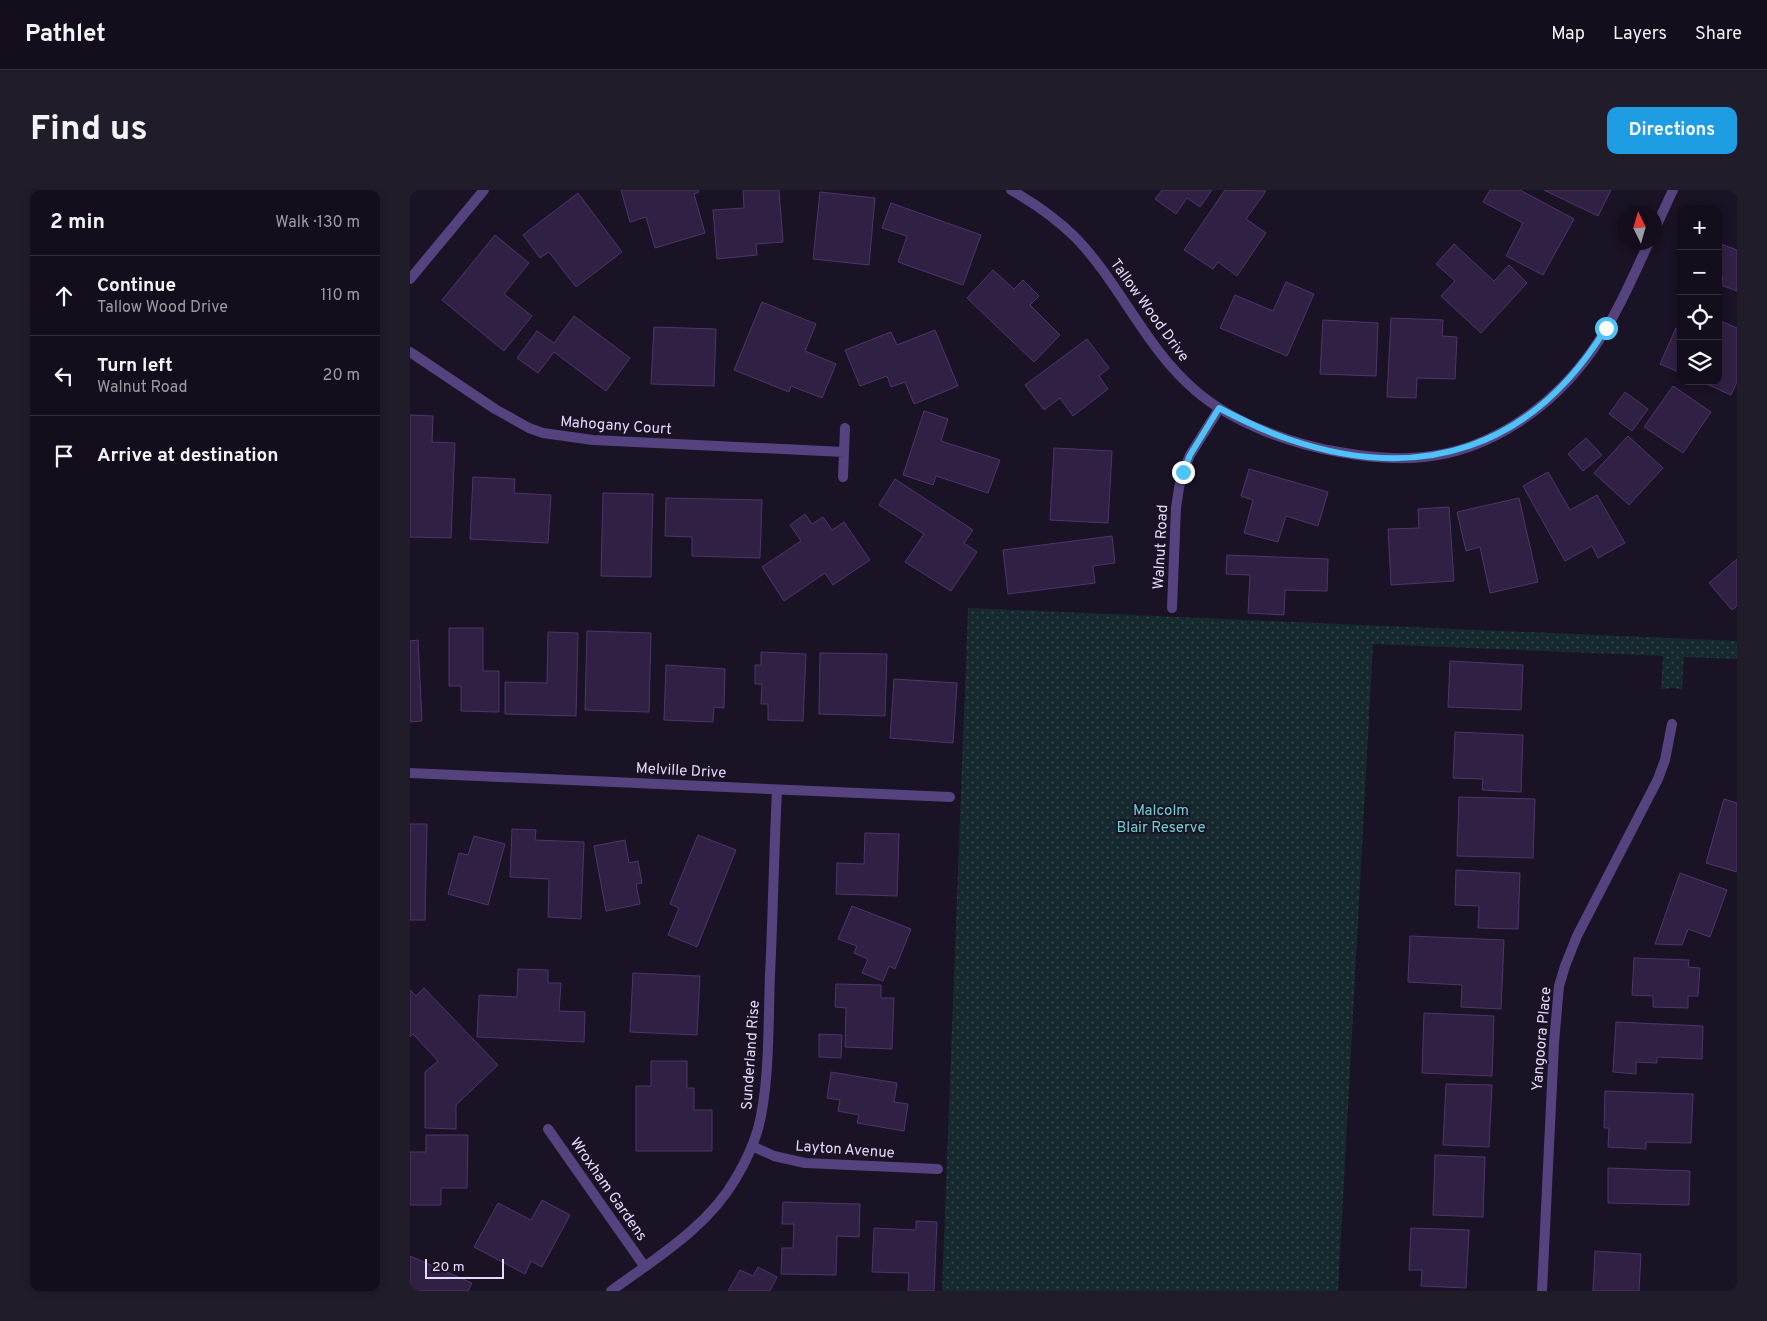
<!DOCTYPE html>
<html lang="en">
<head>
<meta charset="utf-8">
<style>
	:root { --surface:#140e1c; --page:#211c29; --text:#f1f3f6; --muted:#9d9ca3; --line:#332e3b; --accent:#1e9de3 }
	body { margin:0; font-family:Overpass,sans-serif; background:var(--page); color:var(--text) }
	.controls { position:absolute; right:15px; top:15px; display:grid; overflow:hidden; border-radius:10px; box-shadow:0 2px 8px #0003 }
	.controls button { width:45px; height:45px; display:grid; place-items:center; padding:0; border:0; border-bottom:1px solid var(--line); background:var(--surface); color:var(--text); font:25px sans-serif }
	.compass { position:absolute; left:1207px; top:15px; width:45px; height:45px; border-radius:50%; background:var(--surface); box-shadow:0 2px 8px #0003; rotate:355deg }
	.scale { position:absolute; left:15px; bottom:12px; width:79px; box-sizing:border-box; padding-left:5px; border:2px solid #e6dafa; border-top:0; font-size:14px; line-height:18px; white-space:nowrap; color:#e6dafa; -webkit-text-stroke:4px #1a1225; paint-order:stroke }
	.stop { position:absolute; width:15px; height:15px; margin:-11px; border:4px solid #4fc3f7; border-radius:50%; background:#fff }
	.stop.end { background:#4fc3f7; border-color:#fff; box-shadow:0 1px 5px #0008 }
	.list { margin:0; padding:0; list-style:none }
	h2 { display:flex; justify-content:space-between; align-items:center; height:65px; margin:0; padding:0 20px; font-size:21px }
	h2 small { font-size:16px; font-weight:400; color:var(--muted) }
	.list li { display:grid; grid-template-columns:32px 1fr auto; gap:15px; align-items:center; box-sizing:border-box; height:80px; padding:0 20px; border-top:1px solid var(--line) }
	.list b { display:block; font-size:19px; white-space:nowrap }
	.list p { margin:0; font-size:16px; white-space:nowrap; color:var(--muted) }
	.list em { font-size:16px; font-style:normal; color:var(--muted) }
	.icon { flex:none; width:28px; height:28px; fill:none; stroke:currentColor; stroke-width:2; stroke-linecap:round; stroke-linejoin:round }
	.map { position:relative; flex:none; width:1327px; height:1101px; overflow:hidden; border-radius:10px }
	header { display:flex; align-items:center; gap:30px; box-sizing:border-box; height:70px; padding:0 25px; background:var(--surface); border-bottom:1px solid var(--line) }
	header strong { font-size:24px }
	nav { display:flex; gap:28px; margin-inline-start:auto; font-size:18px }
	.intro { display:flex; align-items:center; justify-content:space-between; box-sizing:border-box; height:120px; padding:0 30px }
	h1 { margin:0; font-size:35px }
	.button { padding:12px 22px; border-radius:10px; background:var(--accent); color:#fff; font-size:18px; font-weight:700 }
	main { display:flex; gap:30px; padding:0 30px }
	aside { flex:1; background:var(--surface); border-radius:10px; box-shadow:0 2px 8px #0003 }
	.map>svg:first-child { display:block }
</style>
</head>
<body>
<header>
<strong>Pathlet</strong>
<nav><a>Map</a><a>Layers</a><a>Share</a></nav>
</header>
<div class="intro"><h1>Find us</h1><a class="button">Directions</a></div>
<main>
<aside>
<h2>2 min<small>Walk · 130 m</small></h2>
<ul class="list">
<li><svg class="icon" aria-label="ahead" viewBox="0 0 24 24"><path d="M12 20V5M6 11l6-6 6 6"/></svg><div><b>Continue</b><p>Tallow Wood Drive</p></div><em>110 m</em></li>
<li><svg class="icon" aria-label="left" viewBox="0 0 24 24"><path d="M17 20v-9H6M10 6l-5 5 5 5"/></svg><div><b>Turn left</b><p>Walnut Road</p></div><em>20 m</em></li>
<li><svg class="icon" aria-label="arrive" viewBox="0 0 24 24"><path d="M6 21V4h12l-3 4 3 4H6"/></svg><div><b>Arrive at destination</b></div></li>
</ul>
</aside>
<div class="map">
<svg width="1327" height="1101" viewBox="0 0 1327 1101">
	<defs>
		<pattern id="park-dots" width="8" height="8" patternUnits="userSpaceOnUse" patternTransform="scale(1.25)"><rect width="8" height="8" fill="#16292e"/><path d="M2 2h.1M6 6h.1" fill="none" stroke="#38474d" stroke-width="1.8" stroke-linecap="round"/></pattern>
	</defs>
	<rect width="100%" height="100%" fill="#1a1225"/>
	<path fill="url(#park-dots)" d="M 558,418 L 1327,451 L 1327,469 L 1274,467 L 1272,500 L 1265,498 L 1251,499 L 1253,466 L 963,454 L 928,1101 L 532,1101 Z"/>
	<path fill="#302043" stroke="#4e356c" d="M 211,0 L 288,0 L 289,2 L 284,4 L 295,43 L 245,58 L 236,27 L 220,32 Z
		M 333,0 L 369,0 L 373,52 L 346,54 L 347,65 L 307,69 L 303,20 L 334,18 Z
		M 752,0 L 802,0 L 790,17 L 777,8 L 766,24 L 745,9 Z
		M 815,0 L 856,1 L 836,29 L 856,43 L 827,86 L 808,72 L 803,79 L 774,60 Z
		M 1080,0 L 1110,0 L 1164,29 L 1133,85 L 1096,66 L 1113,33 L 1073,12 Z
		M 1134,0 L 1201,0 L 1188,26 Z
		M 410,2 L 465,8 L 459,75 L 403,69 Z
		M 168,3 L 212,62 L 166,97 L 139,62 L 130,68 L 113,45 Z
		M 481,13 L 571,45 L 553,95 L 488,72 L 497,46 L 472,38 Z
		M 85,45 L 119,73 L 94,104 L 122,126 L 94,161 L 32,110 Z
		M 1308,53 L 1327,60 L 1327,101 L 1311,95 L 1313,87 L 1308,86 Z
		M 1044,54 L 1084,91 L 1099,75 L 1117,93 L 1071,143 L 1031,106 L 1045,91 L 1026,74 Z
		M 583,80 L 604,99 L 613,90 L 629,106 L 620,115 L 650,145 L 624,172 L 557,108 Z
		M 876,92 L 904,104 L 877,166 L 810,138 L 825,105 L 863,121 Z
		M 352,112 L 406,134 L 395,161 L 426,174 L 412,208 L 381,196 L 379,202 L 324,180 Z
		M 164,126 L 220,168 L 196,201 L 144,162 L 128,183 L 107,168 L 127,141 L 144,153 Z
		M 981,128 L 1033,130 L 1032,146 L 1047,147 L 1045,189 L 1007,188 L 1006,208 L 977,207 Z
		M 913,130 L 968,133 L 966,186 L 910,184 Z
		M 1308,130 L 1327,138 L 1327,192 L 1321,205 L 1290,191 L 1308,191 Z
		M 244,137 L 306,139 L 304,196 L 241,194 Z
		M 1266,138 L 1271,140 L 1271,183 L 1250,174 Z
		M 525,140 L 548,196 L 504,214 L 495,192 L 481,197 L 477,186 L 450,196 L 435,160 L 481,142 L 487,155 Z
		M 677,149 L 699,178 L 689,186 L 698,199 L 663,226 L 650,208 L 634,220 L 615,195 Z
		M 1263,196 L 1301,222 L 1273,263 L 1234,237 Z
		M 1215,202 L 1238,219 L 1222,241 L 1199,224 Z
		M 514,221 L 538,229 L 531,251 L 590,270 L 578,303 L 526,286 L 523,295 L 493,285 Z
		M 0,225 L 23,226 L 22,252 L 45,253 L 41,348 L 0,347 Z
		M 1218,246 L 1253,278 L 1219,315 L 1184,283 Z
		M 1176,248 L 1192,265 L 1173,281 L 1158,264 Z
		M 644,258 L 702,261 L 698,333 L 640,330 Z
		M 839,279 L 918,302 L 908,336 L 876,326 L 868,352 L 834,343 L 843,310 L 831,306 Z
		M 1138,282 L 1160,320 L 1187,305 L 1215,353 L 1188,368 L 1182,356 L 1155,371 L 1113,296 Z
		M 63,287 L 105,289 L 104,303 L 141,305 L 138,353 L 60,349 Z
		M 485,289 L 563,340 L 554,353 L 567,362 L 541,401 L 495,372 L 514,344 L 469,315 Z
		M 193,303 L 243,304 L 241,387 L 191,386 Z
		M 256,308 L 352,310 L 350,368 L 282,366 L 282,347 L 255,346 Z
		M 1109,308 L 1128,392 L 1080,403 L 1070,357 L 1056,361 L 1047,322 Z
		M 1039,317 L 1044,391 L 981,395 L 978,339 L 1009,338 L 1008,319 Z
		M 395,324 L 402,334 L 413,327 L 422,340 L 434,332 L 460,370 L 423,395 L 415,383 L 374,411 L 352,377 L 391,351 L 380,335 Z
		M 702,346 L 705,373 L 683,376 L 685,393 L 598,404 L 593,360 Z
		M 817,365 L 918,369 L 917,401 L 875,400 L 874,425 L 838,423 L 840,385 L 816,384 Z
		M 1327,369 L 1327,416 L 1322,420 L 1299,393 Z
		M 39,438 L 73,438 L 73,481 L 89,481 L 89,522 L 51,521 L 51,496 L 39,496 Z
		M 177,441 L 241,443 L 239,522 L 175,520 Z
		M 138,442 L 168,443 L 166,526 L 95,524 L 95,492 L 137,493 Z
		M 8,450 L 12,531 L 0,532 L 0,451 Z
		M 351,462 L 396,464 L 393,531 L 358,530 L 358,514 L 351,514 L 352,494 L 345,494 L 345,475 L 351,475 Z
		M 410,463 L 477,464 L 475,526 L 409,524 Z
		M 1040,471 L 1113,475 L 1111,520 L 1038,517 Z
		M 256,475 L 315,479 L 314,518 L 304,517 L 303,532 L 254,530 Z
		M 484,489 L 547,493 L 543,553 L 480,548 Z
		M 1045,542 L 1113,545 L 1111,602 L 1072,600 L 1073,589 L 1043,588 Z
		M 1049,607 L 1125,609 L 1123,668 L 1047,666 Z
		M 1314,609 L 1327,613 L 1327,682 L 1296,673 Z
		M 0,634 L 17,634 L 15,730 L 0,730 Z
		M 102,639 L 126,640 L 125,650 L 174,652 L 171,729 L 138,727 L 139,689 L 100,687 Z
		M 455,643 L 489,644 L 487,706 L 426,704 L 427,673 L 454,674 Z
		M 288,645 L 326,660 L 287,757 L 258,745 L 269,718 L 260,714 Z
		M 64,646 L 95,654 L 78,715 L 38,704 L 49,663 L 58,665 Z
		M 215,650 L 219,673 L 228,671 L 232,693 L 226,694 L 230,714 L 196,721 L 184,656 Z
		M 1046,680 L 1110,683 L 1108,739 L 1068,738 L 1069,716 L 1045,715 Z
		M 1270,683 L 1317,700 L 1300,747 L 1278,739 L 1272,755 L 1245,754 Z
		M 442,716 L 501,739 L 485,779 L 479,776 L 473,791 L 452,783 L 458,769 L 444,763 L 447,756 L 428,749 Z
		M 1000,746 L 1094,750 L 1091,819 L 1051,817 L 1052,795 L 998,792 Z
		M 1224,768 L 1279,770 L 1278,777 L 1290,778 L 1288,806 L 1278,806 L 1278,818 L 1243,817 L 1243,806 L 1222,805 Z
		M 108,779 L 138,780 L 138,793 L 151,793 L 149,821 L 175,822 L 174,852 L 67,847 L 69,805 L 107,807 Z
		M 223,783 L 290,786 L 287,845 L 220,842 Z
		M 426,794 L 471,795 L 471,808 L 484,808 L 482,859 L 435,857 L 436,818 L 425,817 Z
		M 14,798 L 88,875 L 46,915 L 46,939 L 15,938 L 15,882 L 28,871 L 3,844 L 0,847 L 0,800 L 6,806 Z
		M 1014,823 L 1084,826 L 1082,886 L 1012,883 Z
		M 1206,832 L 1293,836 L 1292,869 L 1247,867 L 1247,873 L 1226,872 L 1226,884 L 1203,882 Z
		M 409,844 L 432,845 L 431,868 L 409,867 Z
		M 241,871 L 277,871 L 277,898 L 284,898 L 284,920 L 302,920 L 302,961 L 226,961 L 226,896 L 241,896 Z
		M 421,882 L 487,893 L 484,912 L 498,914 L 494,941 L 447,933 L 449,925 L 428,921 L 430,910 L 417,908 Z
		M 1036,894 L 1082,895 L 1079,957 L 1033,955 Z
		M 1195,901 L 1283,904 L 1281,953 L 1236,952 L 1236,959 L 1198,957 L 1199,938 L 1194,938 Z
		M 16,945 L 58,945 L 57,998 L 31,998 L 31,1015 L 0,1015 L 0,962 L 16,962 Z
		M 1025,965 L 1075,967 L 1073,1027 L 1023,1025 Z
		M 1198,978 L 1280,981 L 1279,1015 L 1198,1013 Z
		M 132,1010 L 160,1025 L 132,1077 L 121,1071 L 115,1084 L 64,1057 L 88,1013 L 121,1030 Z
		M 373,1012 L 450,1014 L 449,1047 L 427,1046 L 426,1085 L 371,1084 L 372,1058 L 383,1058 L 384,1034 L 372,1034 Z
		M 506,1031 L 527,1032 L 524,1101 L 498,1101 L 499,1083 L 462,1082 L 464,1038 L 506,1040 Z
		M 1001,1038 L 1059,1040 L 1056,1098 L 1011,1096 L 1012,1080 L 999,1080 Z
		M 1185,1061 L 1231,1064 L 1229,1101 L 1183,1101 Z
		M 0,1066 L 62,1093 L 58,1101 L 0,1101 Z
		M 348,1077 L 367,1087 L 360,1101 L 318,1101 L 330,1080 L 343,1086 Z"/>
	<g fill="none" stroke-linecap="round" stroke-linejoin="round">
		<path stroke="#54437e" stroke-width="10" d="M 601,0 C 624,13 647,29 666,48 C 711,95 736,159 786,201 C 823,233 881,254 929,262 C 957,267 986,270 1014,267 C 1082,260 1143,216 1182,161 C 1205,128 1222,89 1239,52
			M 1244,41 L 1263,0
			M 0,89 L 74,0
			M 0,162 L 85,219 L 119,238 L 133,243 L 183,250 L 434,262
			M 433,287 L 435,238
			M 762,418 L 766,318 L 769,298 L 773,282 L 780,265 L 809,219
			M 0,583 L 540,607
			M 138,939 L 235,1077
			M 342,956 L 364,966 L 395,973 L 528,979
			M 201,1101 C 246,1068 298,1037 326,988 C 335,973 343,956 348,939 C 360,893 358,833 360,785 C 363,723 364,661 367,600
			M 1132,1101 L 1144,853 L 1149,796 L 1155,776 L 1167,746 L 1248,589 L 1255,570 L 1262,534"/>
	</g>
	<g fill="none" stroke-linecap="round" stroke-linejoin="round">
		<path stroke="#4fc3f7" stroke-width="6" d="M 773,282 L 780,265 L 809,218 C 832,230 854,241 878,249 C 1011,295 1123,258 1196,138"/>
	</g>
	<g text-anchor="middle" stroke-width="4" stroke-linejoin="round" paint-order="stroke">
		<g font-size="15" fill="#e6dafa" stroke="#1a1225">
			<text transform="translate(740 120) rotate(54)" y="5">Tallow Wood Drive</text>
			<text transform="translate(206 235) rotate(4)" y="5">Mahogany Court</text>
			<text transform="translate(750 357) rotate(-87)" y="5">Walnut Road</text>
			<text transform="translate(271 580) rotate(3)" y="5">Melville Drive</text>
			<text transform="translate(1131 849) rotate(-85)" y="5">Yangoora Place</text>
			<text transform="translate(340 865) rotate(-86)" y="5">Sunderland Rise</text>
			<text transform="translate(435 959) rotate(4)" y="5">Layton Avenue</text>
			<text transform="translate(199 999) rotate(55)" y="5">Wroxham Gardens</text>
		</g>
		<g font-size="15" fill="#6fd2d2" stroke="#1a1225">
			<text x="751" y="625">Malcolm<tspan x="751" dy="17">Blair Reserve</tspan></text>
		</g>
	</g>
</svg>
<div class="controls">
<button>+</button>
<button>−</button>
<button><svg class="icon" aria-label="locate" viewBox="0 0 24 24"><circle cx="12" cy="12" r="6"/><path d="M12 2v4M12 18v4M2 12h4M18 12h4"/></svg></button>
<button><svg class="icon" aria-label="layers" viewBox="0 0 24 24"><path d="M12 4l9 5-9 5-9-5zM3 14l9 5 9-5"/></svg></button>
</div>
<svg class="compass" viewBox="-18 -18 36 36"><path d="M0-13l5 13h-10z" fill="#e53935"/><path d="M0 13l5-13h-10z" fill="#9d9ca3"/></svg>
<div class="scale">20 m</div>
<div class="stop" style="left:1196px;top:138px"></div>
<div class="stop end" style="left:773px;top:282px"></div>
</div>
</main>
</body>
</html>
